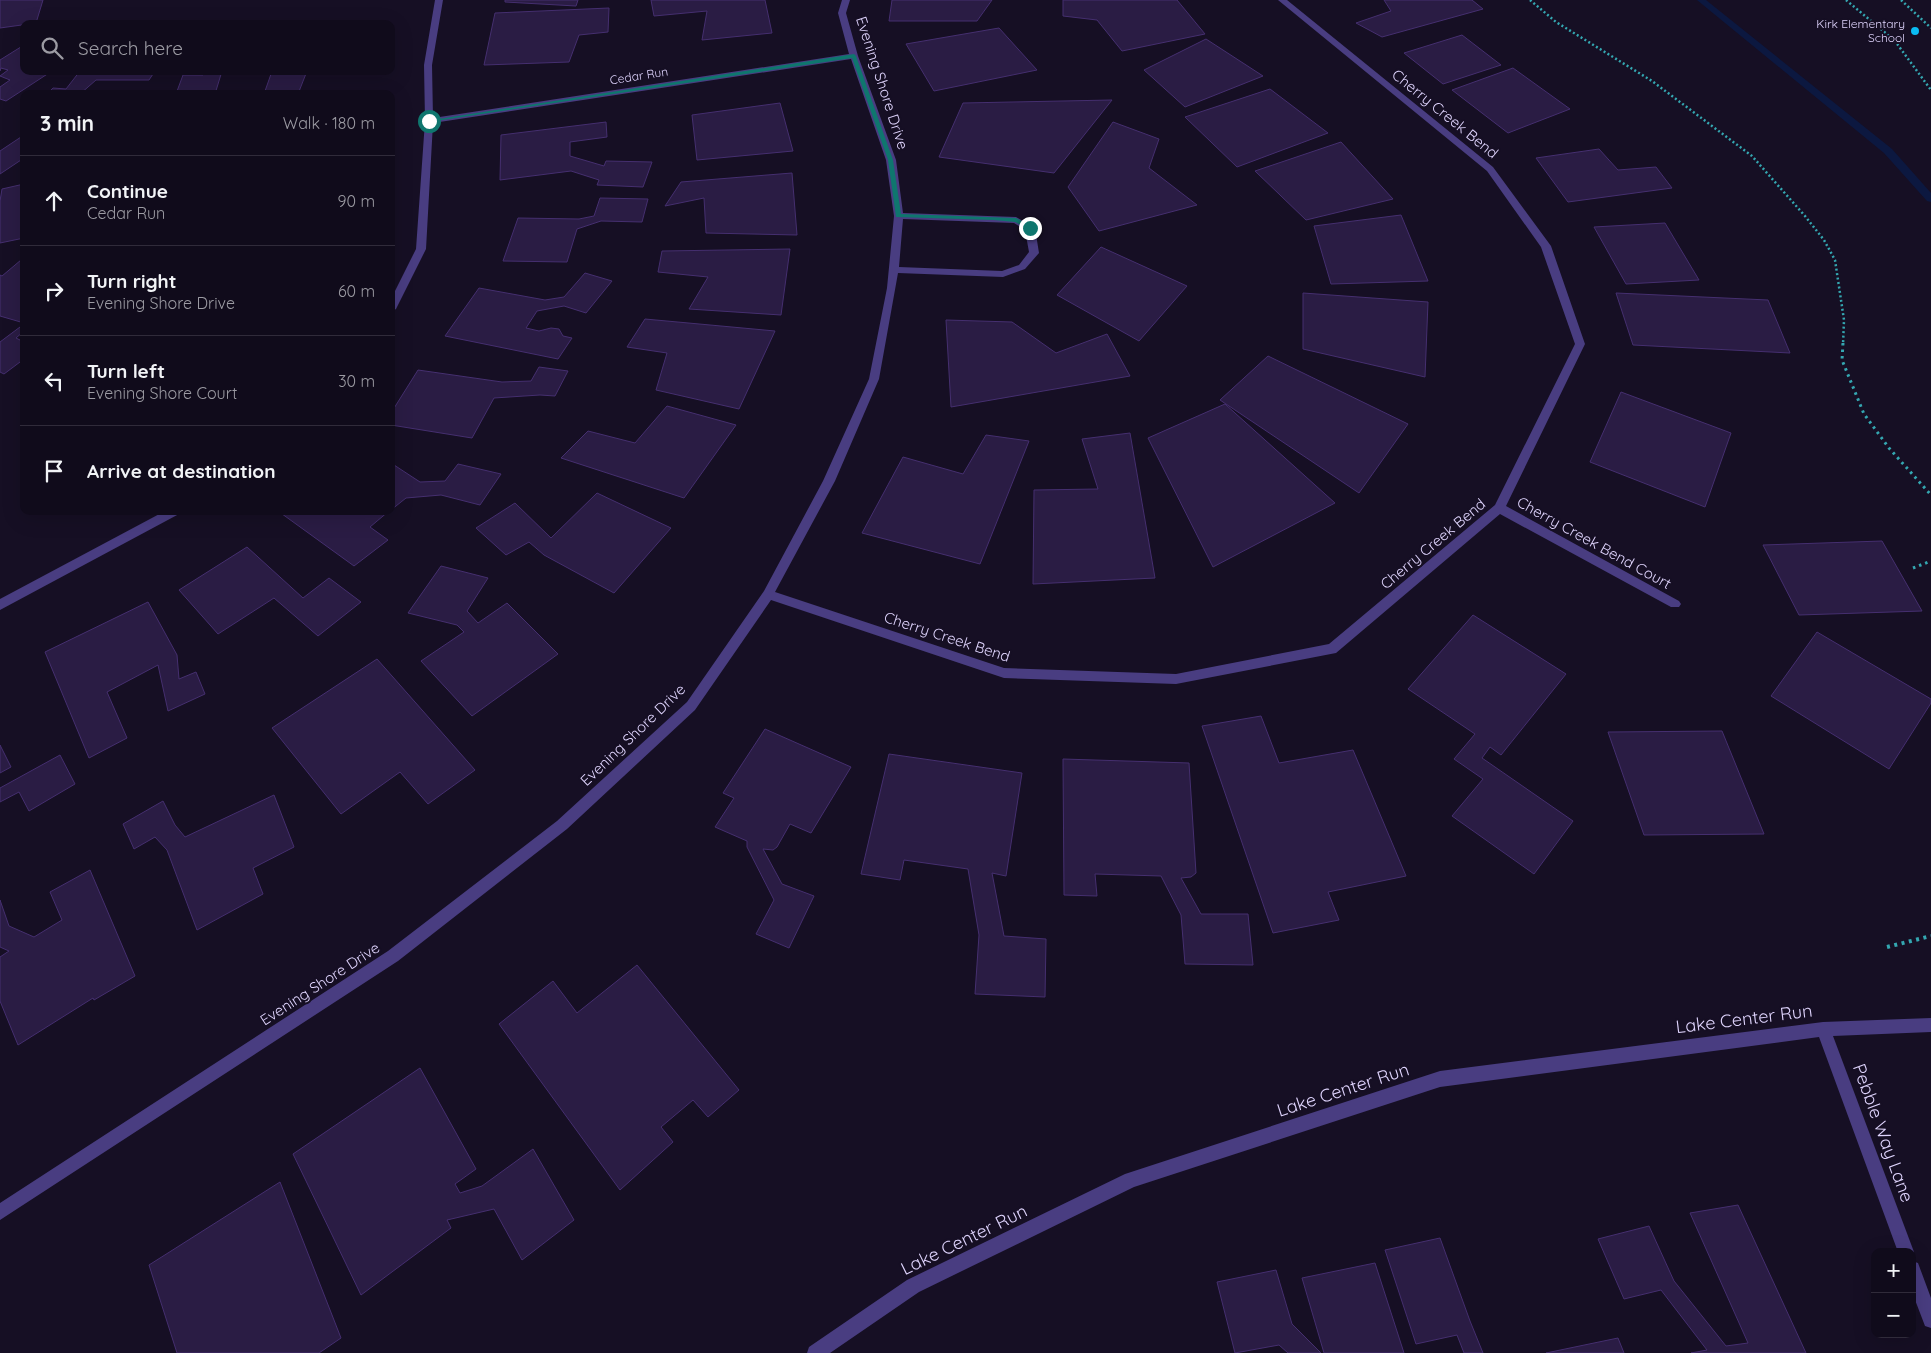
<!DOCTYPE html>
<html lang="en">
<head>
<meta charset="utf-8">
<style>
	:root { --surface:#100b1b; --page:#191424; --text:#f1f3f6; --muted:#9c9ba3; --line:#302b3a }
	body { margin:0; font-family:Quicksand,sans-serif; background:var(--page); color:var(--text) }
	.controls { position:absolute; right:15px; bottom:15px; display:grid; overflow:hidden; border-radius:10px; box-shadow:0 5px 20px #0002 }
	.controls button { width:45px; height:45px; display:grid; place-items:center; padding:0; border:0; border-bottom:1px solid var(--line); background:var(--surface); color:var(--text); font:25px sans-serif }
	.stop { position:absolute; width:15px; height:15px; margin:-11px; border:4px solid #0f766e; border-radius:50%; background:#fff }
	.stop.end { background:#0f766e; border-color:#fff; box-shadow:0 1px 5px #0008 }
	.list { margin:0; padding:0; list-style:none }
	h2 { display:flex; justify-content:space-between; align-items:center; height:65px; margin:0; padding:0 20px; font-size:21px }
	h2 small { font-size:16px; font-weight:400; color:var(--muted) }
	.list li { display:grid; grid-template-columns:32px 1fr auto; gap:15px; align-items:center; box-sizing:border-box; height:90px; padding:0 20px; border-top:1px solid var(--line) }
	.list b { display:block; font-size:19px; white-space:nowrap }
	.list p { margin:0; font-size:16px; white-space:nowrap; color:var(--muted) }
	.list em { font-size:16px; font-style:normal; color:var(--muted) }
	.icon { flex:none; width:28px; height:28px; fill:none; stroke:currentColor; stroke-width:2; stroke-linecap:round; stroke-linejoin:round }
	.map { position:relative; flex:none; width:1931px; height:1353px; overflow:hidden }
	.search { position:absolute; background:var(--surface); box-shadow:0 5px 20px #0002; left:20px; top:20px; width:375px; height:55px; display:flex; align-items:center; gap:12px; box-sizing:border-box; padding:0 18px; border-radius:10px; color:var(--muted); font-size:19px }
	.panel { position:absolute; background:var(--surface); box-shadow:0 5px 20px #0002; left:20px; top:90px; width:375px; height:425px; border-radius:10px }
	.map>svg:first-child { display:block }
</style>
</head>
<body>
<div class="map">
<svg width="1931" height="1353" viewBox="0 0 1931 1353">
	<rect width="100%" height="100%" fill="#160f24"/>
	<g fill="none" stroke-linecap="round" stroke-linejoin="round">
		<path fill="#0c1840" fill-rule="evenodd" d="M 1697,0 L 1706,0 L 1892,149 L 1931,193 L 1931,202 L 1927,201 L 1884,153 Z"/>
	</g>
	<path fill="#2a1c44" stroke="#452f6f" d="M 0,0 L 43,0 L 36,23 L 0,28 Z
		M 505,0 L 578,0 L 576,6 L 505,2 Z
		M 651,0 L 765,0 L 772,33 L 702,40 L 707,11 L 654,16 Z
		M 892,0 L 992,0 L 977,21 L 889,21 Z
		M 1063,0 L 1177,0 L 1205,34 L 1122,51 L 1097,20 L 1063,16 Z
		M 1384,0 L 1472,0 L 1483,9 L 1382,37 L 1356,23 L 1391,11 Z
		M 609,8 L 608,32 L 579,35 L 569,62 L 484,65 L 495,13 Z
		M 999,28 L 1037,70 L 934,91 L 906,44 Z
		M 1462,35 L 1501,65 L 1443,84 L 1404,53 Z
		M 1206,39 L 1263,76 L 1185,107 L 1144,70 Z
		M 24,45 L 24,71 L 52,71 L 6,101 L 0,99 L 0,87 L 10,80 L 0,76 L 8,70 L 1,68 L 0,71 L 0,60 Z
		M 1513,68 L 1570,109 L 1508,133 L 1452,90 Z
		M 80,71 L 155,71 L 149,80 L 96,80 L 80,94 L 47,94 L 53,88 L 66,89 Z
		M 203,71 L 222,71 L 215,94 L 176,94 L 183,75 L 203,75 Z
		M 298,71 L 307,71 L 298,94 L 264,94 L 271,74 Z
		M 1270,89 L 1328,133 L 1237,167 L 1185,117 Z
		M 1112,100 L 1054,173 L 939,157 L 963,103 Z
		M 780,103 L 793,151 L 697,160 L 692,115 Z
		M 606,122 L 607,137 L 570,142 L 570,156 L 604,166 L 606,161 L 652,162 L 643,187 L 597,185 L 599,180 L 571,171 L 500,180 L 501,135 Z
		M 1113,122 L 1159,139 L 1149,168 L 1197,205 L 1099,231 L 1068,187 Z
		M 24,135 L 24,158 L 0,174 L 0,151 Z
		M 1341,142 L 1393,199 L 1306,220 L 1255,171 Z
		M 1599,149 L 1618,170 L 1656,167 L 1672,188 L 1568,202 L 1536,158 Z
		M 792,173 L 797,235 L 706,233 L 704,198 L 665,206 L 681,182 Z
		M 24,184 L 24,238 L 0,243 L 0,201 L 2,189 Z
		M 600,198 L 648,199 L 642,222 L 601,221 L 577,229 L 567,262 L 503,261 L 518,218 L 579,219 L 594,216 Z
		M 1401,215 L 1428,281 L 1331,284 L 1314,226 Z
		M 1665,223 L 1699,280 L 1626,284 L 1594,227 Z
		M 1101,247 L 1187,286 L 1139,341 L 1057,295 Z
		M 790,249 L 781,315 L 689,309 L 708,277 L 658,272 L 662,251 Z
		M 21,260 L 24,261 L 24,323 L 0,316 L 0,275 L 2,276 Z
		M 585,273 L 612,281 L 586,313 L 564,306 L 537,311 L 526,328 L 539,331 L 551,328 L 559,329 L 563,336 L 572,338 L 558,359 L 445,336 L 479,288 L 545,300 L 564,297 Z
		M 1303,293 L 1428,302 L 1425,377 L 1303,349 Z
		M 1616,293 L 1768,300 L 1790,353 L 1633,345 Z
		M 645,319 L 775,331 L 739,409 L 656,390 L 667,353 L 627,347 Z
		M 946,320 L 1012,322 L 1056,353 L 1107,334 L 1130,376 L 951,407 Z
		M 24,324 L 24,331 L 16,338 L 24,342 L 24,359 L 4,374 L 0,372 L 0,342 Z
		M 1268,356 L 1408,424 L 1359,493 L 1220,400 Z
		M 539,367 L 568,371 L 555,396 L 540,395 L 494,398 L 472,438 L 391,425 L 391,413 L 418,370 L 502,382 L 531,381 Z
		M 1621,392 L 1731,433 L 1705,507 L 1590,462 Z
		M 1225,404 L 1335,503 L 1213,567 L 1148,438 Z
		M 667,406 L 736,425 L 684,498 L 561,458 L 588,431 L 635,443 Z
		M 1130,433 L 1155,578 L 1033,584 L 1034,490 L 1098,489 L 1082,439 Z
		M 986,435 L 1029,441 L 980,564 L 862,533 L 903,457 L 963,474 Z
		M 391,463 L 420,482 L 445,481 L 458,464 L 501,474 L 480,505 L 441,495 L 406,498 L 391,510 Z
		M 597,493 L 671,528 L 614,593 L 544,555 L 529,542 L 506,555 L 476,528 L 515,503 L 551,538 Z
		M 278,511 L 389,511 L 370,527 L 388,540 L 354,566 Z
		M 1882,541 L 1922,611 L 1799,615 L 1763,545 Z
		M 247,547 L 303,598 L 329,578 L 361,602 L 318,636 L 274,598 L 218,634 L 179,590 Z
		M 441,566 L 488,578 L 467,611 L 478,623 L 507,603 L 558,654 L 472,716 L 421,661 L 464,632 L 457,625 L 408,613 Z
		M 148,602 L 177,655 L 179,679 L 196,672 L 205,694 L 168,711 L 158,665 L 107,692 L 127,738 L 89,758 L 45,652 Z
		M 1473,615 L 1566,674 L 1501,755 L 1490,747 L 1482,758 L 1573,821 L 1534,874 L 1452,816 L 1483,779 L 1454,759 L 1475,734 L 1408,689 Z
		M 1817,632 L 1931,699 L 1931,703 L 1889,769 L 1771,696 Z
		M 377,659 L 475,770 L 428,804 L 400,772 L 341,814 L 272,728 Z
		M 1261,716 L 1279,763 L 1353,750 L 1406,876 L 1328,892 L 1339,920 L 1273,933 L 1202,726 Z
		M 765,729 L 851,767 L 811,833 L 790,824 L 777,847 L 773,850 L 763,849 L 782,884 L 814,896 L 789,948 L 756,934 L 774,900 L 747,847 L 747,841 L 715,827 L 734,798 L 723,793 Z
		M 1722,731 L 1764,834 L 1644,835 L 1608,732 Z
		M 0,745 L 11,767 L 0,773 Z
		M 889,754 L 1022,773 L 1006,876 L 992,873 L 1004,936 L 1046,939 L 1045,997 L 975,994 L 979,935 L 968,869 L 904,860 L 900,880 L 861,874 Z
		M 60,755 L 75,784 L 29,811 L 19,792 L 0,802 L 0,788 Z
		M 1063,759 L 1189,763 L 1196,873 L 1191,877 L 1181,878 L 1201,914 L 1248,914 L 1253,965 L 1185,964 L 1181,915 L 1161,876 L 1095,874 L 1097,896 L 1064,895 Z
		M 274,795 L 294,847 L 253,868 L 263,894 L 197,930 L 167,850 L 155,837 L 134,849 L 123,824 L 163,801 L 175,825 L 185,837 Z
		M 90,870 L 135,976 L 94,1000 L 93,998 L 18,1045 L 0,1001 L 0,957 L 9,951 L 0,947 L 0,900 L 9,926 L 34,937 L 62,920 L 50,892 Z
		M 637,965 L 739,1090 L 708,1117 L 693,1100 L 661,1127 L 673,1142 L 620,1190 L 499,1024 L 553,981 L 577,1013 Z
		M 420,1068 L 476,1169 L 455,1184 L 460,1193 L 482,1186 L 533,1149 L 574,1220 L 522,1260 L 494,1209 L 447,1220 L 451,1228 L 361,1295 L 293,1154 Z
		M 280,1182 L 341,1338 L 319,1353 L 177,1353 L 149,1265 Z
		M 1738,1205 L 1806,1353 L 1691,1353 L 1707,1350 L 1661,1290 L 1624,1299 L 1598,1239 L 1649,1226 L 1674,1281 L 1726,1346 L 1748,1343 L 1690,1213 Z
		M 1440,1238 L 1470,1321 L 1483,1353 L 1464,1353 L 1457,1335 L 1416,1344 L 1385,1250 Z
		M 1375,1263 L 1404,1353 L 1324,1353 L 1302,1278 Z
		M 1276,1270 L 1292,1324 L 1321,1353 L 1288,1353 L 1279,1345 L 1235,1353 L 1217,1282 Z
		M 1618,1338 L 1624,1353 L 1546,1353 Z"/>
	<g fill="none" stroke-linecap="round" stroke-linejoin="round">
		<path stroke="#34a7b1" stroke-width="2.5" stroke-dasharray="2 2.5" stroke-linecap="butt" d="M 1530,0 L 1556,22 L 1652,81 L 1752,156 L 1805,216 L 1824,240 L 1835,260 L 1844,320 L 1843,345
			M 1846,0 L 1895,41 L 1931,90
			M 1901,0 L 1931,28"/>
		<path stroke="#34a7b1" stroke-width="3" stroke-dasharray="2.5 4" stroke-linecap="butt" d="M 1843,343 L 1842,360 L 1864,414 L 1889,448 L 1931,495
			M 1913,568 L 1931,561"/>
		<path stroke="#34a7b1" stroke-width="4" stroke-dasharray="3 4.5" stroke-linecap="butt" d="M 1887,947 L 1931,936"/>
		<path fill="#493d81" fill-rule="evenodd" d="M 435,0 L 443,0 L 432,65 L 433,118 L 849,54 L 838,13 L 842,0 L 850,0 L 846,13 L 858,56 L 896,160 L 903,213 L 1016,217 L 1035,228 L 1039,253 L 1025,269 L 1003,277 L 898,273 L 879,379 L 835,481 L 775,592 L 1004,668 L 1176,674 L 1329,644 L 1495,505 L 1575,344 L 1541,247 L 1487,171 L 1278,0 L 1287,0 L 1493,167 L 1551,246 L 1585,344 L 1506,506 L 1679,601 L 1681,604 L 1679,607 L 1671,607 L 1500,514 L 1336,653 L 1176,684 L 1004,678 L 771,600 L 695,710 L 567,829 L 398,961 L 0,1220 L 0,1203 L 388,951 L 557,821 L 687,702 L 764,591 L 823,481 L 869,379 L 887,288 L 894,216 L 886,160 L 851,59 L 433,123 L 426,249 L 396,309 L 391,312 L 391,299 L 416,249 L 425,121 L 424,65 ZM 903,219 L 1014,223 L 1025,230 L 1029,252 L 1019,265 L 1002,271 L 899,267 Z
			M 165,511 L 181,511 L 179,514 L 0,610 L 0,599 Z
			M 1931,1018 L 1931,1032 L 1833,1036 L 1914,1252 L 1912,1257 L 1912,1252 L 1898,1252 L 1819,1037 L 1440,1087 L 1134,1187 L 919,1292 L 830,1353 L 807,1353 L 809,1347 L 907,1280 L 1125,1174 L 1440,1071 L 1823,1022 Z
			M 1912,1261 L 1918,1263 L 1931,1298 L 1931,1328 L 1925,1326 L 1912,1292 Z"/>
	</g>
	<path fill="#0f766e" d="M 854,54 L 856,56 L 893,160 L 901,214 L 1016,218 L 1032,226 L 1032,229 L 1028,229 L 1015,222 L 994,220 L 896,217 L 888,160 L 852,58 L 429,122 L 426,121 Z"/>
	<circle fill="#0abbf3" stroke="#160f24" stroke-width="2" cx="1915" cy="31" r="5"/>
	<g text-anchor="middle" stroke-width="4" stroke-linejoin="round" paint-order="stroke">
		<g font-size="12" fill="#dfd4fd" stroke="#160f24" text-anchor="end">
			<text x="1905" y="28">Kirk Elementary<tspan x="1905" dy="14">School</tspan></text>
		</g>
		<g font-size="12" fill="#dfd4fd" stroke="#160f24">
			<text transform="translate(639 76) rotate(-9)" y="4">Cedar Run</text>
		</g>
		<g font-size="15" fill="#dfd4fd" stroke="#160f24">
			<text transform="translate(882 83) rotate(72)" y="5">Evening Shore Drive</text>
			<text transform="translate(1445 114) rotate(39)" y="5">Cherry Creek Bend</text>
			<text transform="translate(1594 543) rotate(29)" y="5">Cherry Creek Bend Court</text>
			<text transform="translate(1433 544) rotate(-40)" y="5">Cherry Creek Bend</text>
			<text transform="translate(947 637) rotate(18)" y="5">Cherry Creek Bend</text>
			<text transform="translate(633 735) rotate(-44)" y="5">Evening Shore Drive</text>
			<text transform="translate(320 984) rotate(-33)" y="5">Evening Shore Drive</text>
		</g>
		<g font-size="18" fill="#dfd4fd" stroke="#160f24">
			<text transform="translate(1744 1019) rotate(-7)" y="6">Lake Center Run</text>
			<text transform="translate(1343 1090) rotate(-18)" y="6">Lake Center Run</text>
			<text transform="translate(1883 1133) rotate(70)" y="6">Pebble Way Lane</text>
			<text transform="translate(964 1240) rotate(-26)" y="6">Lake Center Run</text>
		</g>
	</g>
</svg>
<div class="controls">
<button>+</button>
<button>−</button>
</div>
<div class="stop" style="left:429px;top:121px"></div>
<div class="stop end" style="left:1030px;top:228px"></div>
<div class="search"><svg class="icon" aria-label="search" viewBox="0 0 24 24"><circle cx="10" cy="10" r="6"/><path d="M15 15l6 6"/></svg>Search here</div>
<section class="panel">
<h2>3 min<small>Walk · 180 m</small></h2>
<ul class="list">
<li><svg class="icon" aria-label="ahead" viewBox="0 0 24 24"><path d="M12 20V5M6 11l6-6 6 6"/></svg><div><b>Continue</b><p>Cedar Run</p></div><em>90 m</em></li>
<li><svg class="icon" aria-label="right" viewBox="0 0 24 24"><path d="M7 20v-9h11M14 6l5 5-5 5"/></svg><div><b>Turn right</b><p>Evening Shore Drive</p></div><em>60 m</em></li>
<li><svg class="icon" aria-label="left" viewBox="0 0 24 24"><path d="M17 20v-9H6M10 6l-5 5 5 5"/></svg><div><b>Turn left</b><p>Evening Shore Court</p></div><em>30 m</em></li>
<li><svg class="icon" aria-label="arrive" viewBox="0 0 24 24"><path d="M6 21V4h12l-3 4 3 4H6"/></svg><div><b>Arrive at destination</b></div></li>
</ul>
</section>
</div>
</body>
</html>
